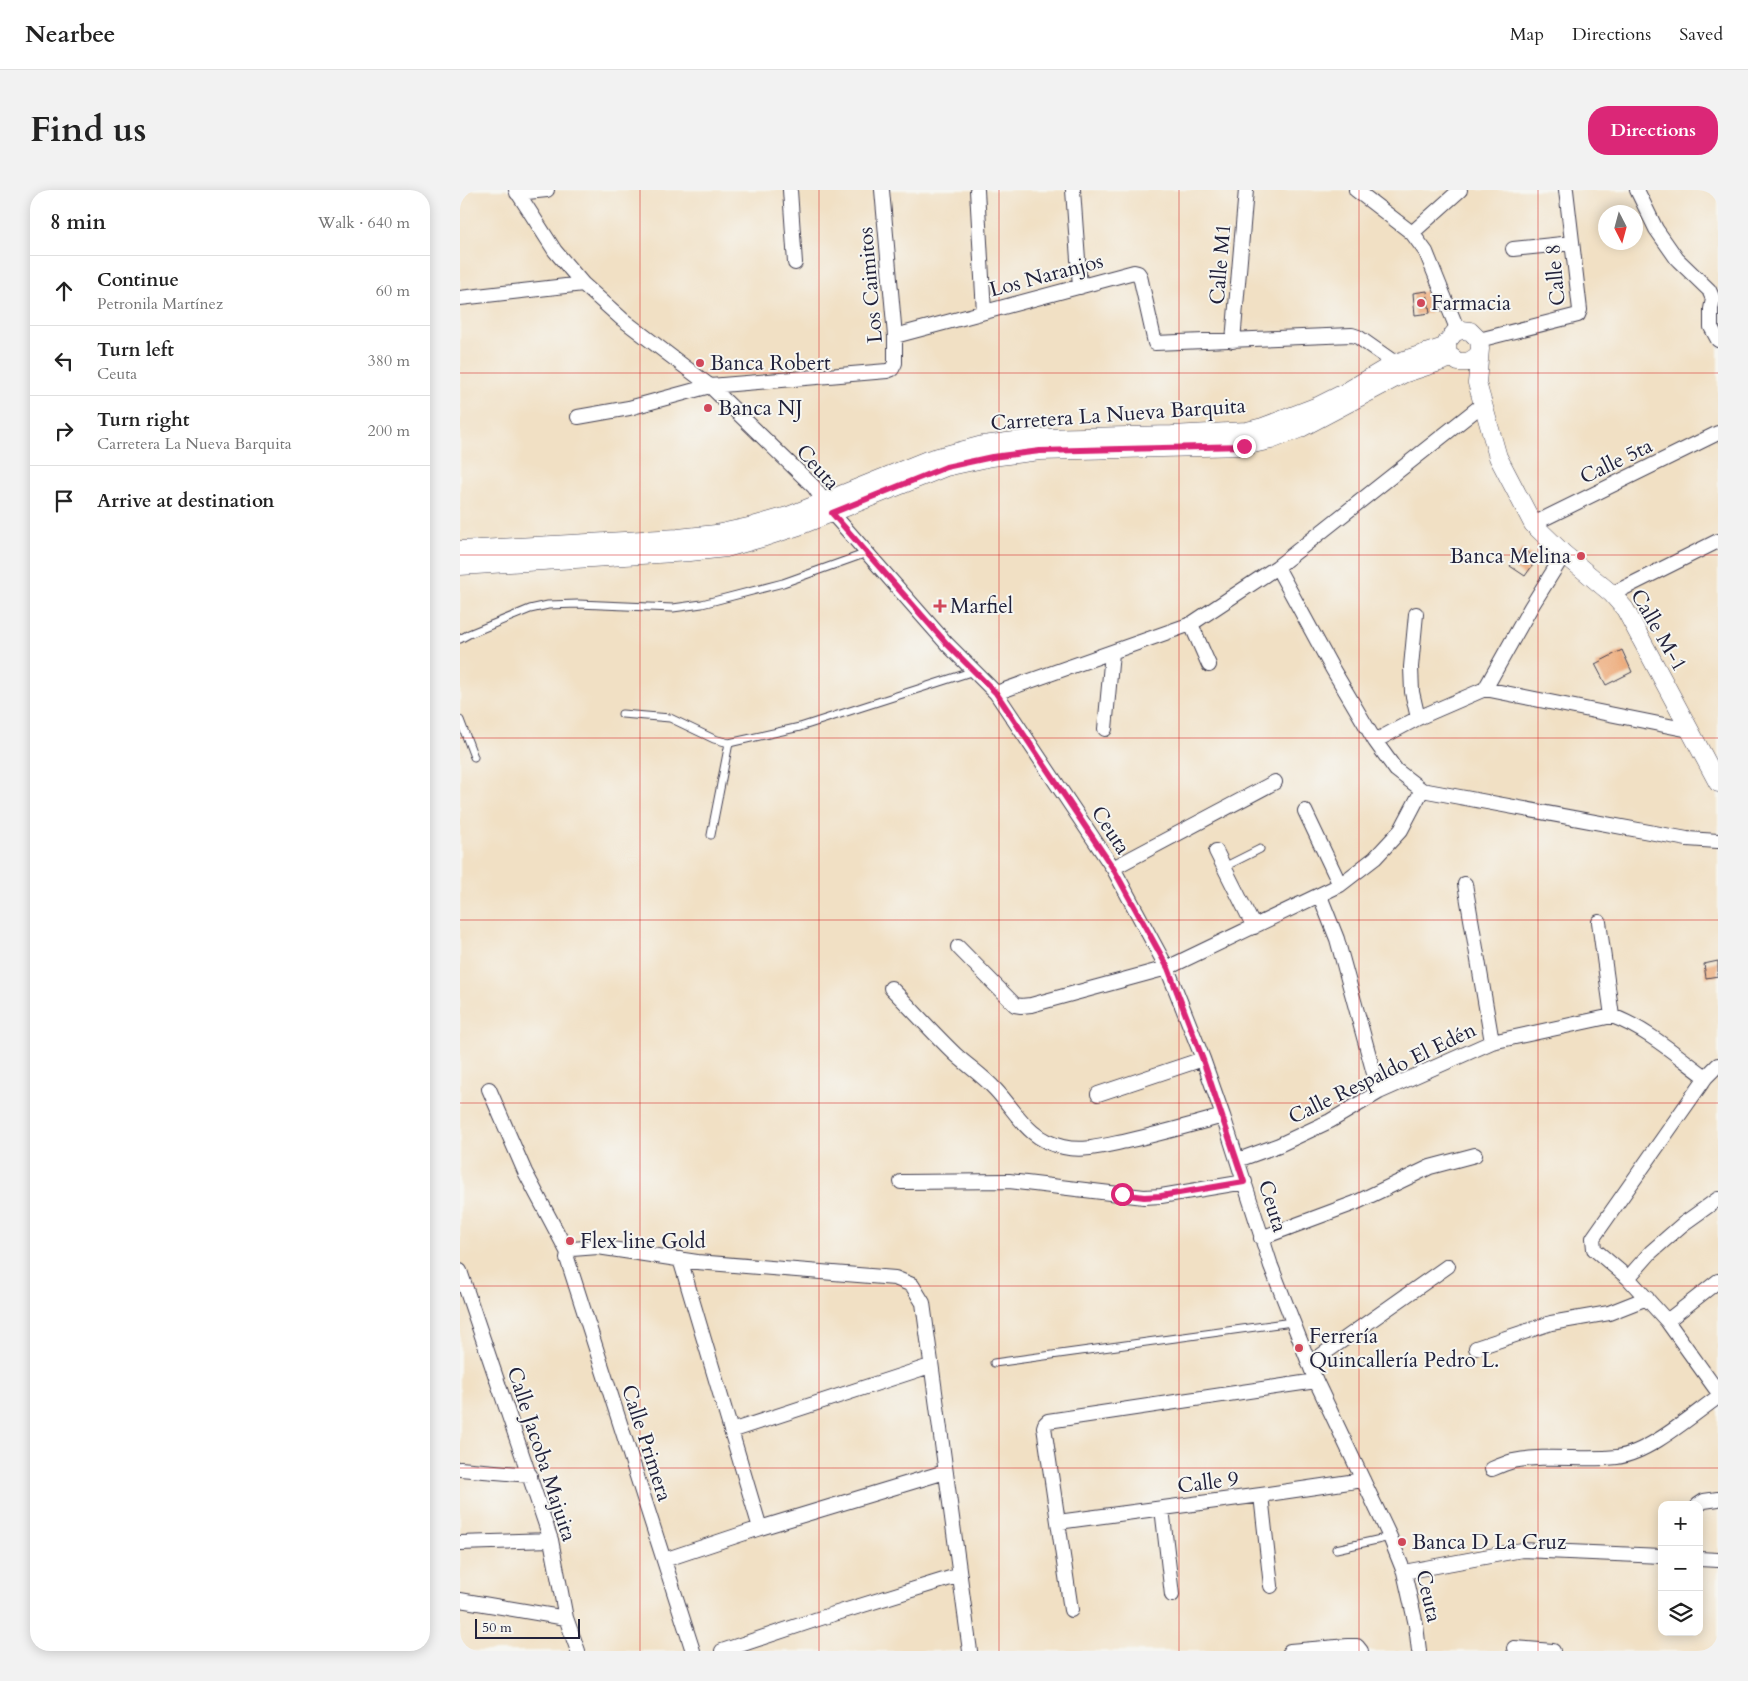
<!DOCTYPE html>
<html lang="en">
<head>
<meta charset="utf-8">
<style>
	:root { --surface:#fff; --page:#f2f2f2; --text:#222; --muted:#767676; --line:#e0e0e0; --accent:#db2777 }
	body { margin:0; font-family:Cardo,serif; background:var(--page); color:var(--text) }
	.controls { position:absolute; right:15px; bottom:15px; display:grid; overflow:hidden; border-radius:10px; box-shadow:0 2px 12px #0003 }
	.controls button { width:45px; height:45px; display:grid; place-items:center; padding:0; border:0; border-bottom:1px solid var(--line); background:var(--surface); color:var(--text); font:25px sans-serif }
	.compass { position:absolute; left:1138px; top:15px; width:45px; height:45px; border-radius:50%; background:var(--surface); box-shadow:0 2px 12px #0003; rotate:174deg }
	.scale { position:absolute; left:15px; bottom:12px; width:105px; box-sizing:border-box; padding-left:5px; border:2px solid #22223b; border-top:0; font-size:14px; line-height:18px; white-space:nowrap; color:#22223b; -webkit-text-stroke:4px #f6f6f2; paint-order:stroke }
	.stop { position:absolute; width:15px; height:15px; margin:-11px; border:4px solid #db2777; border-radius:50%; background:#fff }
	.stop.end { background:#db2777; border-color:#fff; box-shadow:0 1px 5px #0008 }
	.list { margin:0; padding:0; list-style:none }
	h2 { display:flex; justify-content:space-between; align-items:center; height:65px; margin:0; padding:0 20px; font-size:21px }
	h2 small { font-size:16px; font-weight:400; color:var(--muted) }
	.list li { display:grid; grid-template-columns:32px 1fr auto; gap:15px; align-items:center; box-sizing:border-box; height:70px; padding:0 20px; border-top:1px solid var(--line) }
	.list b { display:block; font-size:19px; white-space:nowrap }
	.list p { margin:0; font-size:16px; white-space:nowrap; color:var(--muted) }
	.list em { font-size:16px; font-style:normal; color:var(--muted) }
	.icon { flex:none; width:28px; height:28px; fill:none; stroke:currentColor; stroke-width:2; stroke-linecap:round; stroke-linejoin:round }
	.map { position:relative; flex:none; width:1258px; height:1461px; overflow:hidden; border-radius:20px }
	header { display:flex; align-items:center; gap:30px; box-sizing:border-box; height:70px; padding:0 25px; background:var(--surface); border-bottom:1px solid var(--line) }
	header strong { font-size:24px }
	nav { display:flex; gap:28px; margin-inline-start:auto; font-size:18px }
	.intro { display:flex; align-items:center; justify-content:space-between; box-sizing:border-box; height:120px; padding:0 30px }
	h1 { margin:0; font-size:35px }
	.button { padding:12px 22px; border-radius:20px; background:var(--accent); color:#fff; font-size:18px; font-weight:700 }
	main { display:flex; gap:30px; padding:0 30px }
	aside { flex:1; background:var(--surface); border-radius:20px; box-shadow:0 2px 12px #0003 }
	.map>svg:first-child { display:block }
</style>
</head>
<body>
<header>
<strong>Nearbee</strong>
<nav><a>Map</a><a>Directions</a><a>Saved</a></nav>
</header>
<div class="intro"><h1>Find us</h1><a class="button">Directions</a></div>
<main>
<aside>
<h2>8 min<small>Walk · 640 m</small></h2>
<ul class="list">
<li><svg class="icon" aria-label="ahead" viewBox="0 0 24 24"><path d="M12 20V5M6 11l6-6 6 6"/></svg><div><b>Continue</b><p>Petronila Martínez</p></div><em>60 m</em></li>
<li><svg class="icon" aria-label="left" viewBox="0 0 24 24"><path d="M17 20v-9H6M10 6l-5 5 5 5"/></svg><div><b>Turn left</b><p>Ceuta</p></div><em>380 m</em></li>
<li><svg class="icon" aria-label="right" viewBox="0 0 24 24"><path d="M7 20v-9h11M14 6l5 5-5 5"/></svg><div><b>Turn right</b><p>Carretera La Nueva Barquita</p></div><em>200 m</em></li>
<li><svg class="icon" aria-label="arrive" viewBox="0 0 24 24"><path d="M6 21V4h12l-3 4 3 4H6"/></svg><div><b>Arrive at destination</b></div></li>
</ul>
</aside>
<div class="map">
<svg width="1258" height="1461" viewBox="0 0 1258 1461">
	<rect width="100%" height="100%" fill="#f6f6f2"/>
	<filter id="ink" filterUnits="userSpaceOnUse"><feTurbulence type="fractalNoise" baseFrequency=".02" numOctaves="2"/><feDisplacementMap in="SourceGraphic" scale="10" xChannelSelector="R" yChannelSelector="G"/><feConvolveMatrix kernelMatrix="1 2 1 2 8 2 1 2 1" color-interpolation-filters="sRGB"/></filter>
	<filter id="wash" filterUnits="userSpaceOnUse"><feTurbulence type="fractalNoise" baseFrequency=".0096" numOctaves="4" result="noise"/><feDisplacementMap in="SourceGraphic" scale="20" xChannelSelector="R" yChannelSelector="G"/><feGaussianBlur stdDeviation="1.12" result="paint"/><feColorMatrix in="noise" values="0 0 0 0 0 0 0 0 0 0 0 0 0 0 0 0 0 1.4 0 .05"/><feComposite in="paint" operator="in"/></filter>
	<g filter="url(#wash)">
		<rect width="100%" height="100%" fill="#f1e0c4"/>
		<g id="blocks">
			<path fill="#eca470" d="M 967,101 L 970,123 L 955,125 L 953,103 Z
				M 1062,359 L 1077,369 L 1065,386 L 1050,376 Z
				M 1162,460 L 1172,482 L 1146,495 L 1135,474 Z
				M 1258,771 L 1258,786 L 1246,788 L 1244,774 Z"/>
		</g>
	</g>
	<g filter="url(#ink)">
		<use href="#blocks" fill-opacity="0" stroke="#413e50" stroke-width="1"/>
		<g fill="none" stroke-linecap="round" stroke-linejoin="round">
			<g stroke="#413e50" stroke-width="9">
				<path id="service" d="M 0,449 L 9,444 L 70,419 L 88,415 L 118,414 L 213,418 L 242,414 L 323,393 L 407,363
					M 162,524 L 210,528 L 254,549 L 269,553 L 340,537 L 514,481
					M 0,530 L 14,567
					M 251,645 L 269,553
					M 764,677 L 800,659
					M 534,1173 L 832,1132
					M 876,1359 L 930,1347"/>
			</g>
			<g stroke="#413e50" stroke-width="16">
				<path id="minor" d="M 56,0 L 95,61 L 123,94 L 162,129 L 250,196 L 354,297 L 372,323 L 487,454 L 536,503 L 653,678 L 707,778 L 743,869 L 763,926 L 811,1076 L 856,1191 L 930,1347 L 944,1382 L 956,1435 L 959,1461
					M 330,0 L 335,73
					M 517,0 L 524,122
					M 613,0 L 620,97
					M 896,0 L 952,43 L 966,62 L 998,141
					M 1177,0 L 1196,39 L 1217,69 L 1249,100 L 1253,109 L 1251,119 L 1251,137 L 1258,150
					M 57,3 L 87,0
					M 952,43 L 1000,0
					M 1053,59 L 1112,53
					M 0,108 L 123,94
					M 435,146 L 674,82 L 678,83 L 680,86 L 695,153 L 892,145 L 898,147 L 935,173
					M 1019,150 L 1118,125 L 1120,120 L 1106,0
					M 773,151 L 786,0
					M 118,227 L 169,218 L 250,196 L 427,181 L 432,179 L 435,173 L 435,146 L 422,0
					M 1073,334 L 1258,243
					M 817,377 L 872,478 L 915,551 L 936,580 L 962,600 L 1227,649 L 1258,651
					M 1152,404 L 1258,351
					M 956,424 L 951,477 L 952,502 L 958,528
					M 731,434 L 749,475
					M 1025,499 L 1071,417 L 1104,364
					M 536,503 L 731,434 L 817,377 L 1023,214
					M 645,539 L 652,463
					M 915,551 L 958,528 L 1025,499 L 1229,540
					M 845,621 L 880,695
					M 756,661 L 794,737
					M 653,678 L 815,592
					M 1005,694 L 1032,852
					M 860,706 L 877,749 L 919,902
					M 1139,732 L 1152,826
					M 498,757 L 555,815 L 561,816 L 571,815 L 707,778 L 880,695 L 915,668 L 941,640 L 962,600
					M 431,798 C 453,820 473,843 495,864 C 508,876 523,886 535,899 C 557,922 568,950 603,957 C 624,962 647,955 667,951 C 699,944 731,935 763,926
					M 1258,875 L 1246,887 L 1133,1048 L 1134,1059 L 1168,1088 L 1207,1131 L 1258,1202
					M 29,899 L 65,982 L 108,1063
					M 638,904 L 743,869
					M 778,970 L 819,955 L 870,931 L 919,902 L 1032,852 L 1152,826 C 1187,839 1216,865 1246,887
					M 441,992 L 549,991 L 684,1007 L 701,1006 L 785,992
					M 801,1048 L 895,1013 L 970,977 L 1015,965
					M 220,1069 L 300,1338
					M 0,1081 L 91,1350 L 106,1428 L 118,1461
					M 1168,1088 L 1191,1062 L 1223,1034 L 1258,1009
					M 1207,1131 L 1258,1091
					M 1016,1158 L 1091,1133 L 1149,1123 L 1187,1108
					M 849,1174 L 988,1076
					M 271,1241 L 470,1176
					M 0,1279 L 70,1285
					M 1032,1279 C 1039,1276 1046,1273 1053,1271 C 1087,1264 1123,1271 1157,1267 C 1189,1263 1231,1226 1258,1207
					M 801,1305 L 811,1396
					M 1238,1315 L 1244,1311 L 1258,1309
					M 702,1318 L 712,1405
					M 598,1332 L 801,1305 L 903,1290
					M 0,1353 L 91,1350
					M 1239,1369 L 1258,1370
					M 204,1370 L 300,1338 L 485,1282
					M 944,1382 L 1062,1360 L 1202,1366
					M 0,1410 L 106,1428
					M 611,1420 L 584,1237 L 585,1234 L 588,1231 L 856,1191
					M 1054,1458 L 1093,1461
					M 233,1461 L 107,1068 L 108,1063 L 112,1059 L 138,1057 L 237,1072 L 435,1088 L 452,1095 L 463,1113 L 510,1461
					M 262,1461 L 361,1428 L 500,1385
					M 830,1461 L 888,1456 L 897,1456 L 901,1461"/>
			</g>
			<g stroke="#413e50" stroke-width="19">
				<path id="tertiary" d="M 1019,163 L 1016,167 L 1008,172 L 998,172 L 989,165 L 987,161 L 987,152 L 995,142 L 1002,140 L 1010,141 L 1019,150 L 1020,159 L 1017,193 L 1038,267 L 1073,334 L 1104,364 L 1152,404 L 1165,419 L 1258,593
					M 0,360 L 218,348 L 256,344 L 293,336 L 328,326 L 467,270 L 523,255 L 579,248 L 712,245 L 787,241 L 803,237 L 858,216 L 886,202 L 935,173 L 987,156
					M 0,376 L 230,362 L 266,358 L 305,347 L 339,336 L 486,277 L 532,267 L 580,261 L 784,256 L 811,250 L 839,239 L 943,184 L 992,168"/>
			</g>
			<use href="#service" stroke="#fff" stroke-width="7"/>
			<use href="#minor" stroke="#fff" stroke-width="14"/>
			<use href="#tertiary" stroke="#fff" stroke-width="18"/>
		</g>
	</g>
	<g fill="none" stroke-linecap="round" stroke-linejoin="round" filter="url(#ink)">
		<path stroke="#db2777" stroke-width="6" d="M 662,1004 L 684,1007 L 701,1006 L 784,992 L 743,870 L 708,778 L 653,678 L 536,503 L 487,454 L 372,323 L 486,277 L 532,267 L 580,261 L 784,256"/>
	</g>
	<path fill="none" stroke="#d62828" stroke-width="1" stroke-opacity="0.55" d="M 180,0 L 180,1461M 359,0 L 359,1461M 539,0 L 539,1461M 719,0 L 719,1461M 899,0 L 899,1461M 1078,0 L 1078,1461M 0,183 L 1258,183M 0,365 L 1258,365M 0,548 L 1258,548M 0,730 L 1258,730M 0,913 L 1258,913M 0,1096 L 1258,1096M 0,1278 L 1258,1278"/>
	<g fill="#d1495b" stroke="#f6f6f2" stroke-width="2">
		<circle cx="961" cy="113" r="5"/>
		<circle cx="240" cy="173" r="5"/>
		<circle cx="248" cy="218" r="5"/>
		<circle cx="1121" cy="366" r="5"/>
		<path d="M477.5 408.5h5v5h5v5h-5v5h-5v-5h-5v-5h5z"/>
		<circle cx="110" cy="1051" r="5"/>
		<circle cx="839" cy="1158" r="5"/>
		<circle cx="942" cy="1352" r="5"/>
	</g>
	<g text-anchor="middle" stroke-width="4" stroke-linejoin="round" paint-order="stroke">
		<g font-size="21" fill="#22223b" stroke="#f6f6f2">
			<text transform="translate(760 74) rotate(-85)" y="7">Calle M1</text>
			<text transform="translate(586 85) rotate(-15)" y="7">Los Naranjos</text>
			<text transform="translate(1095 85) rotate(-95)" y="7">Calle 8</text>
			<text transform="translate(410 95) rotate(-95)" y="7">Los Caimitos</text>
			<text transform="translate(658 224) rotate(-4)" y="7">Carretera La Nueva Barquita</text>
			<text transform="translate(1156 271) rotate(-26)" y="7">Calle 5ta</text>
			<text transform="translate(358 277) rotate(48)" y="7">Ceuta</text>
			<text transform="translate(1199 440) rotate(60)" y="7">Calle M-1</text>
			<text transform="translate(651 640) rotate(57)" y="7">Ceuta</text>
			<text transform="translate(922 883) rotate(-26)" y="7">Calle Respaldo El Edén</text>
			<text transform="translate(813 1016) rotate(73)" y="7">Ceuta</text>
			<text transform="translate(187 1253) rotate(72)" y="7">Calle Primera</text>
			<text transform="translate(82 1264) rotate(72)" y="7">Calle Jacoba Majuita</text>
			<text transform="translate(748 1292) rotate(-7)" y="7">Calle 9</text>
			<text transform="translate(969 1406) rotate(77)" y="7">Ceuta</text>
		</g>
		<g font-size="21" fill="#22223b" stroke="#f6f6f2" text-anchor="start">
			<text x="971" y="120">Farmacia</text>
			<text x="250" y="180">Banca Robert</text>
			<text x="258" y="225">Banca NJ</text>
			<text x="1111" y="373" text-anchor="end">Banca Melina</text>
			<text x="490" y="423">Marfiel</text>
			<text x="120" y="1058">Flex line Gold</text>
			<text x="849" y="1153">Ferrería<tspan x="849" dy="24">Quincallería Pedro L.</tspan></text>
			<text x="952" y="1359">Banca D La Cruz</text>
		</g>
	</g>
</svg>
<div class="controls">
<button>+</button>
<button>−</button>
<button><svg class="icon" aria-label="layers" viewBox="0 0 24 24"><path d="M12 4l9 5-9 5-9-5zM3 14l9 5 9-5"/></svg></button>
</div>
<svg class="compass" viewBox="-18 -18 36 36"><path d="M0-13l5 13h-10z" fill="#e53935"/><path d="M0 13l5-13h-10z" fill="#767676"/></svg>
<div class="scale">50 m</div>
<div class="stop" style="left:662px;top:1004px"></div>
<div class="stop end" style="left:784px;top:256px"></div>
</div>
</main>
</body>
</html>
